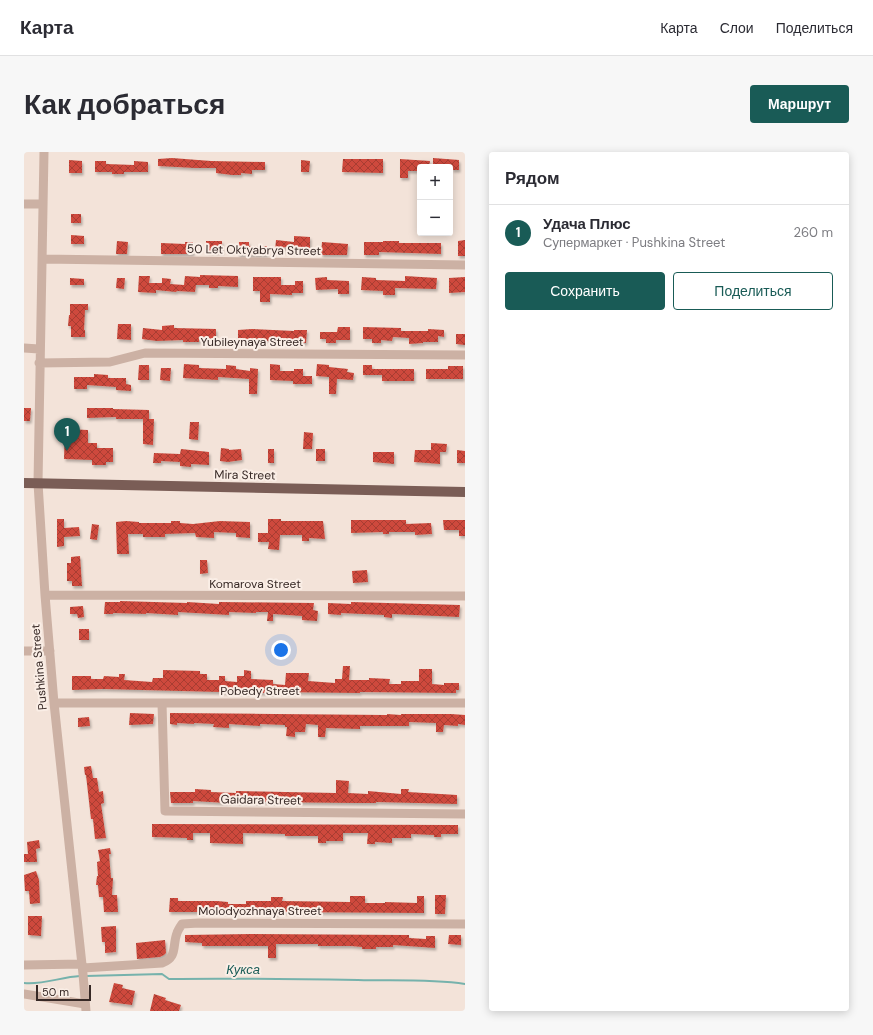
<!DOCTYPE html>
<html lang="ru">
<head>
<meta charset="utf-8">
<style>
	:root { --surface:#fff; --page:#f7f7f7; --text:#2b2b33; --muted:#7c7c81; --line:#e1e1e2; --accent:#195b56 }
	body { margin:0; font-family:"DM Sans",sans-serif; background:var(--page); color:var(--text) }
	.controls { position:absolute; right:12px; top:12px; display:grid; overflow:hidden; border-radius:4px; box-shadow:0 2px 10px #0003 }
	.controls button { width:36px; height:36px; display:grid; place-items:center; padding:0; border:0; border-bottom:1px solid var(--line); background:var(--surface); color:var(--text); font:20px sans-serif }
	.scale { position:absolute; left:12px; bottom:10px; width:55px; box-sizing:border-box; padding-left:4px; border:2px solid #372926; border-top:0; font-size:11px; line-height:14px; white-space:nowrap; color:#372926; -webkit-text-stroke:3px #faeee6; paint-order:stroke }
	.you { position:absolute; left:257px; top:498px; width:14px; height:14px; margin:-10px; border:3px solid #fff; border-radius:50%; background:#1a73e8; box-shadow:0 0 0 6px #1a73e833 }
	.badge { display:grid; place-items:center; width:26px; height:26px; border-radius:50%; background:var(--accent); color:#fff; font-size:13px; font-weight:700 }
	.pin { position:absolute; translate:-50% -33px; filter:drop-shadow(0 1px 2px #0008) }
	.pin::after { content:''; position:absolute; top:21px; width:14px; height:12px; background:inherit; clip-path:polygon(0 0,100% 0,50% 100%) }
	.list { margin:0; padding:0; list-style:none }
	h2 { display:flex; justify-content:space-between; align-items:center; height:52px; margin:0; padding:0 16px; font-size:17px }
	h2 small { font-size:13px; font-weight:400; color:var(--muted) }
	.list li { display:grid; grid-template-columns:26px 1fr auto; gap:12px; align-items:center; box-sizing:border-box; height:56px; padding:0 16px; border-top:1px solid var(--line) }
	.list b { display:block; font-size:15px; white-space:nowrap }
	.list p { margin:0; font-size:13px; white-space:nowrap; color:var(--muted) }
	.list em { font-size:13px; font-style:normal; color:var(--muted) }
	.actions { display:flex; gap:8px; padding:12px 16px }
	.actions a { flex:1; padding:9px 0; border:1px solid var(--accent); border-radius:4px; text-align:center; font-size:14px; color:var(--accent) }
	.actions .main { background:var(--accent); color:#fff }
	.map { position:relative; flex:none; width:441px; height:859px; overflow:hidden; border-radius:4px }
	header { display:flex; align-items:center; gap:24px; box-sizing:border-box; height:56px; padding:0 20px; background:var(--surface); border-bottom:1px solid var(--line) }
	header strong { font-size:19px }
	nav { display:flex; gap:22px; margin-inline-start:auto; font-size:14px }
	.intro { display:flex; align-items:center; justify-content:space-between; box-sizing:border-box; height:96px; padding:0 24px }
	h1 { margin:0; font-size:28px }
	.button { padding:10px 18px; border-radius:4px; background:var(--accent); color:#fff; font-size:14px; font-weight:700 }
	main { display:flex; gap:24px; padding:0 24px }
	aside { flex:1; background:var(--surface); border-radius:4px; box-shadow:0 2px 10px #0003 }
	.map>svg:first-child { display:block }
</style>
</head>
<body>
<header>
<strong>Карта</strong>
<nav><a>Карта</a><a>Слои</a><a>Поделиться</a></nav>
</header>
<div class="intro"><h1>Как добраться</h1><a class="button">Маршрут</a></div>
<main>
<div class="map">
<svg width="441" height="859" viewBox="0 0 441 859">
	<defs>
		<pattern id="building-cross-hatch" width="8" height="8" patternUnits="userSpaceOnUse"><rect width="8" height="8" fill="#ce4a3c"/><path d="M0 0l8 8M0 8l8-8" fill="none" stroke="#a83e32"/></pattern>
		<filter id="shadow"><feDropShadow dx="1.5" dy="2.5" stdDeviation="1" flood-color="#0004"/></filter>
	</defs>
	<rect width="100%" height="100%" fill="#f3e3d9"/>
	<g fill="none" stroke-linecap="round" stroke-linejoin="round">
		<path stroke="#76b2ac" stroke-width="2" d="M 62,824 L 138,822 L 145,827 C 208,826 271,827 334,828 C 369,829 407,827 441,832
			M 0,831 C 19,833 37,825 56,824"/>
	</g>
	<path fill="url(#building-cross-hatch)" filter="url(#shadow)" d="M 148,6 L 187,9 L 241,10 L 241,18 L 228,18 L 228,22 L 217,21 L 217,23 L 208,23 L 192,21 L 192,16 L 171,16 L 134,14 L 134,7 Z
		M 409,6 L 435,8 L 435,18 L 428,18 L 428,15 L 409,14 Z
		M 319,7 L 359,7 L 359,21 L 318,20 Z
		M 376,7 L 406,9 L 405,15 L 394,15 L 394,19 L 384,19 L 384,26 L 376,26 Z
		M 45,8 L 58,9 L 58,21 L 45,21 Z
		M 277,8 L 286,9 L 285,20 L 277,20 Z
		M 71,9 L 82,9 L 82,12 L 110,13 L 110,9 L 124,10 L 124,20 L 100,20 L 100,22 L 88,22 L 88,20 L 71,20 Z
		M 47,62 L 57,62 L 57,71 L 47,71 Z
		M 47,83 L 60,84 L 60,92 L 47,92 Z
		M 270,84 L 286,85 L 286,97 L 260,95 L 260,99 L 251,99 L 252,88 L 270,90 Z
		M 441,88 L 441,104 L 434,104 L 434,89 Z
		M 93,89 L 104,90 L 103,102 L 92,102 Z
		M 182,89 L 198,89 L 198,100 L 182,100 Z
		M 359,89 L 375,89 L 375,91 L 417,91 L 417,102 L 355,100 L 355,103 L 340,103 L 340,90 L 359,90 Z
		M 161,90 L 169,90 L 169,102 L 137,102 L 137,91 L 161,92 Z
		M 215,90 L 225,90 L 225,94 L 243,94 L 243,103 L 214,103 Z
		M 298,90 L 324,92 L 323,103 L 297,103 Z
		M 176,123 L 214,124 L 214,135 L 194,134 L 194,136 L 185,136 L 185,133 L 172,133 L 171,140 L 153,139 L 152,140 L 132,138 L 132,141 L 114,140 L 115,124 L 126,124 L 125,131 L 138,131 L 138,126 L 147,127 L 146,132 L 160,133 L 161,124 L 176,125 Z
		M 381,124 L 413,126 L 412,137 L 371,136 L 371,143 L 359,143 L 359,139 L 337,138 L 338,125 L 352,126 L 352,128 L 381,129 Z
		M 229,125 L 257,125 L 257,133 L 271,133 L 271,129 L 279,129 L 279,141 L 268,141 L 268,143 L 246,142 L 246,150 L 236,150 L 236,139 L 229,139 Z
		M 303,125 L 303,128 L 325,129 L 325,142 L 314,142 L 314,137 L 292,138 L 291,126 Z
		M 441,125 L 441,140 L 425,141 L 425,126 Z
		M 46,126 L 60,127 L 60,133 L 46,133 Z
		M 93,126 L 101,126 L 100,137 L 92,136 Z
		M 46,152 L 64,152 L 64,158 L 61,158 L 60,178 L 61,178 L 61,185 L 47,185 L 47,174 L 44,174 L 45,163 L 46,163 Z
		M 94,172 L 107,172 L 107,188 L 93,187 Z
		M 150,173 L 150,176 L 192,177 L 192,187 L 175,187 L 175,190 L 159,190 L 159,188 L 133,189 L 118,187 L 119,176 L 138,178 L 138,174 Z
		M 314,175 L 326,175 L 326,188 L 312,188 L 312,191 L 302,191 L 302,187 L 296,187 L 296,180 L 313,180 Z
		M 339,175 L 377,176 L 377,179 L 404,179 L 404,177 L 420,178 L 420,185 L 414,184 L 414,190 L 399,190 L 399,191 L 385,192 L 385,186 L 369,185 L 368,189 L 357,188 L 357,191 L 348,191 L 348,187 L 339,187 Z
		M 228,177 L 270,179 L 270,178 L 283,178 L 282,191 L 223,188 L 223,192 L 214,192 L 214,178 Z
		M 432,182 L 441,182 L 441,193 L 432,192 Z
		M 160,212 L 175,213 L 175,216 L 202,217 L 202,213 L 212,214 L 212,217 L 226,219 L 226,216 L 234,217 L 233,242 L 225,242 L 225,227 L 194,225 L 194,228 L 159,226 Z
		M 246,212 L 256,213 L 256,219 L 270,219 L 270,217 L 279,217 L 279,224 L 288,224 L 288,232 L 269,232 L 269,229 L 246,228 Z
		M 293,212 L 305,213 L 305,215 L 324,217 L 323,220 L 330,221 L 329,228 L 313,227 L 312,242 L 305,242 L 305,225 L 292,224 Z
		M 115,213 L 125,213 L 125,228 L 114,228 Z
		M 339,213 L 348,213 L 348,217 L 390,217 L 390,229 L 358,229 L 358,223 L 339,223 Z
		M 424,214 L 439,214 L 439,227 L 402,227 L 402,217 L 424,217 Z
		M 137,216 L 147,216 L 146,229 L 136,228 Z
		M 70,222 L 84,223 L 84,226 L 102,226 L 102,232 L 107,233 L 107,239 L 92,238 L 92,235 L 63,233 L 63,237 L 50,237 L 50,225 L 70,225 Z
		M 0,256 L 7,256 L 6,269 L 0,269 Z
		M 63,256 L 89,256 L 89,257 L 125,258 L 125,267 L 130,267 L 129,293 L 119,292 L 119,267 L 92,267 L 92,265 L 63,266 Z
		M 166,270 L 175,270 L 174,288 L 165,287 Z
		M 41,277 L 64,278 L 64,291 L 73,291 L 73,296 L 89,296 L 89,310 L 82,310 L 82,313 L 68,313 L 68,308 L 40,307 Z
		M 280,280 L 289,281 L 288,297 L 279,297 Z
		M 407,291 L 423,292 L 422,300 L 416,300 L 416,312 L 390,310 L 391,298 L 407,298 Z
		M 197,296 L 205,297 L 205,298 L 217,297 L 218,308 L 204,310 L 196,309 Z
		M 157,297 L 185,300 L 185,313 L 167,312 L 167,315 L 156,314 L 156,310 L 137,309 L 137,311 L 129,311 L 130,301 L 156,302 Z
		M 244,297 L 250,297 L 250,311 L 244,311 Z
		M 292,297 L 301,297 L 301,309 L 292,309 Z
		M 433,298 L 441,299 L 441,311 L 433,311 Z
		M 349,300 L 370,300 L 370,312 L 349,310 Z
		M 33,367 L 40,367 L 40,376 L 55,375 L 56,384 L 40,385 L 40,394 L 33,395 Z
		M 244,367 L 257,367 L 257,369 L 299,369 L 301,387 L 285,386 L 285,389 L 278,389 L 278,383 L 256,383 L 255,398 L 244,397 L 245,390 L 234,390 L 234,381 L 244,381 Z
		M 327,368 L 382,368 L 382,372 L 407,371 L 408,382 L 391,383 L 391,380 L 365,380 L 365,382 L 359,382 L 359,380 L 327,381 Z
		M 419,368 L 441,368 L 441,384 L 435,384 L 435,378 L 420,378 Z
		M 102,369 L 115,370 L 115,371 L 147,371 L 147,369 L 156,369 L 156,371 L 169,372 L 196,369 L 226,370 L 226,386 L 212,385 L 212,381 L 190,380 L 190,386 L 172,385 L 171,381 L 141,382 L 141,385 L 119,385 L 119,382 L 104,382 L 105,402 L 93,402 L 92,370 Z
		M 68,372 L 75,373 L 73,388 L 66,387 Z
		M 56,404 L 58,434 L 48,434 L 48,429 L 43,429 L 43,411 L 47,411 L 47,405 Z
		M 176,408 L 183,408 L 184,421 L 176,422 Z
		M 343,418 L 344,430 L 329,431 L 328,419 Z
		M 96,449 L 163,451 L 163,450 L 195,452 L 195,450 L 290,451 L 289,458 L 294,459 L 293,469 L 278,468 L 278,464 L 249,462 L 249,469 L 243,469 L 244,460 L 232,460 L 232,461 L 205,460 L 205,463 L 154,460 L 154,463 L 122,461 L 122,462 L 89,461 L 89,462 L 80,462 L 81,450 L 96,450 Z
		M 327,450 L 436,453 L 435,465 L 368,462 L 368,466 L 360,465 L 360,463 L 317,461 L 317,463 L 304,462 L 304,451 L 327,452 Z
		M 59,454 L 60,465 L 54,466 L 53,462 L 46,462 L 46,455 Z
		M 55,477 L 65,477 L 65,488 L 55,488 Z
		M 319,514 L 326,514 L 325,528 L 345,528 L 345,526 L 366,527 L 365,532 L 377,532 L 377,529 L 395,529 L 395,517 L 408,517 L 408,532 L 420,533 L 420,531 L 435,531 L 435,538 L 432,538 L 432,541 L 336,540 L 336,541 L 252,540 L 252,541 L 236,541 L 79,537 L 48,538 L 48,524 L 67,524 L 67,527 L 79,527 L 80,524 L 95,525 L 95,522 L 101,522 L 100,528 L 128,530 L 129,526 L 139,526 L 139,518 L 176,519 L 176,522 L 183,522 L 183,528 L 195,528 L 195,524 L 201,524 L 201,529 L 213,530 L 213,524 L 220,524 L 220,518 L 227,519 L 227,527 L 249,528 L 249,532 L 261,533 L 262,521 L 285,521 L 284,529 L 311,531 L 311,527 L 318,527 Z
		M 106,561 L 130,562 L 129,572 L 105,573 Z
		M 146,561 L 363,563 L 363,562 L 377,563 L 377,562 L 427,562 L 441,563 L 441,573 L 434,572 L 434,574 L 420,573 L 419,580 L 412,580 L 412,571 L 385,570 L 385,574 L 336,574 L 336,577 L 302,576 L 301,585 L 294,585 L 294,573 L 282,572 L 281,580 L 271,580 L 271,585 L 262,584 L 263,575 L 261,575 L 261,573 L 236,572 L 236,574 L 205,572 L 205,576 L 189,575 L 190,572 L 170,571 L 170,572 L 153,571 L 153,573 L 146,572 Z
		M 65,565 L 66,574 L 54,575 L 54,566 Z
		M 67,614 L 69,626 L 73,626 L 75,640 L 79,639 L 80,651 L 77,652 L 82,686 L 71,687 L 69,667 L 67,667 L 62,623 L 61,623 L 60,615 Z
		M 312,628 L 325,629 L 324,641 L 344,642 L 344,639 L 377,642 L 377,637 L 385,637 L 384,640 L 433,643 L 433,652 L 352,650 L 352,651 L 334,651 L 237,650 L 237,651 L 203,650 L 203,651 L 169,649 L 169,651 L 147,651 L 146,640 L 171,640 L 171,637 L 187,638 L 187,640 L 212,641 L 212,639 L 312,641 Z
		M 128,672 L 434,673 L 434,682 L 417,682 L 417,685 L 410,685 L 410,683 L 387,682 L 387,686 L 368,686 L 368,691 L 351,690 L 351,692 L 343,692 L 344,681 L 319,681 L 319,689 L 302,689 L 302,691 L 294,691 L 294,684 L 261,684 L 261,682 L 219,681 L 219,692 L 186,691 L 186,681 L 169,681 L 169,688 L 163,688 L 163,686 L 128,685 Z
		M 15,688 L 16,696 L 12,697 L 13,710 L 0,710 L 0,702 L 4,702 L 3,690 Z
		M 86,696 L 87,702 L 85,702 L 87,726 L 89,726 L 88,743 L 93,743 L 94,760 L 80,760 L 79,745 L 75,745 L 74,733 L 72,733 L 73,724 L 74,724 L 73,710 L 76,709 L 74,698 Z
		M 12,719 L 15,728 L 16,751 L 6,752 L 5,739 L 1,739 L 0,723 Z
		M 411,743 L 422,743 L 421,762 L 411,762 Z
		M 326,744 L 341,744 L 341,751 L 361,751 L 361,750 L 393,751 L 393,744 L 400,744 L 400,761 L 254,760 L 254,762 L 219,760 L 145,760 L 146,746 L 154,746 L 154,749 L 193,749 L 204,750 L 204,752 L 222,752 L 222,749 L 247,749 L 247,745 L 259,745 L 258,749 L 326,750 Z
		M 4,764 L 18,764 L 17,784 L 4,783 Z
		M 92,774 L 92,800 L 81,801 L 81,790 L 78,790 L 77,775 Z
		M 227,782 L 385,783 L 385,786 L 402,787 L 402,784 L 411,784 L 411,796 L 369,793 L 369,795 L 352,795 L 352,797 L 338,797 L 338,795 L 327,794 L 294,794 L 294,792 L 252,792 L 252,806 L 244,806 L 244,794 L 178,794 L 178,791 L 161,790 L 161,783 Z
		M 425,783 L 437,783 L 437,793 L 424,792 Z
		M 141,788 L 142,801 L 140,803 L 136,805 L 113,807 L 112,791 Z
		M 90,831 L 99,833 L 98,836 L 111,839 L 108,853 L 85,850 Z
		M 130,842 L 142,846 L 141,848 L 157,853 L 155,859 L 126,859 Z"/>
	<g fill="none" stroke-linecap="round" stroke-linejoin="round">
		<path stroke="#ccb1a4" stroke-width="9" d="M 20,0 L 14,331 L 21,443 L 30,551 L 59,822 L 62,859
			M 0,52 L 19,52
			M 18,107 L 441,113
			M 0,196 L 15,197
			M 15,211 L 86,210 L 121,201 L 441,203
			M 21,443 L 441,444
			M 0,499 L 26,499
			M 30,551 L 441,551
			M 138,551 L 141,659 L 441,662
			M 0,813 L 58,812
			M 59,816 L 138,811 C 154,805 148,794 153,781 C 154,778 156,775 158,772 L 175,771 L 441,772
			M 0,842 L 61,852"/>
		<path stroke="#7a5d56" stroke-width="10" d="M 0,331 L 441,340"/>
	</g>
	<g text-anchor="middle" stroke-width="4" stroke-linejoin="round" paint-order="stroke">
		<g font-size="12" fill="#372926" stroke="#faeee6">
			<text transform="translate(230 98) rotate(1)" y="4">50 Let Oktyabrya Street</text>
			<text x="228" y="194">Yubileynaya Street</text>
			<text transform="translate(221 323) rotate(1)" y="4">Mira Street</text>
			<text x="231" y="436">Komarova Street</text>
			<text transform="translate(15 515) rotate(-95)" y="4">Pushkina Street</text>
			<text x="236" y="543">Pobedy Street</text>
			<text transform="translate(237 648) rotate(1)" y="4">Gaidara Street</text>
			<text x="236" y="763">Molodyozhnaya Street</text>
		</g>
		<g font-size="13" font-style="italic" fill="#195b56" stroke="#faeee6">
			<text x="219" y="822">Кукса</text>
		</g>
	</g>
</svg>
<div class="controls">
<button>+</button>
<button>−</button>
</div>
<div class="scale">50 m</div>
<div class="you"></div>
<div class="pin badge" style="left:43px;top:299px">1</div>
</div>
<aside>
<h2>Рядом<small></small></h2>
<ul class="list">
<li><span class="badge">1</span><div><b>Удача Плюс</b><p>Супермаркет · Pushkina Street</p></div><em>260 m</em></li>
</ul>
<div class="actions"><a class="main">Сохранить</a><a>Поделиться</a></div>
</aside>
</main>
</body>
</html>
